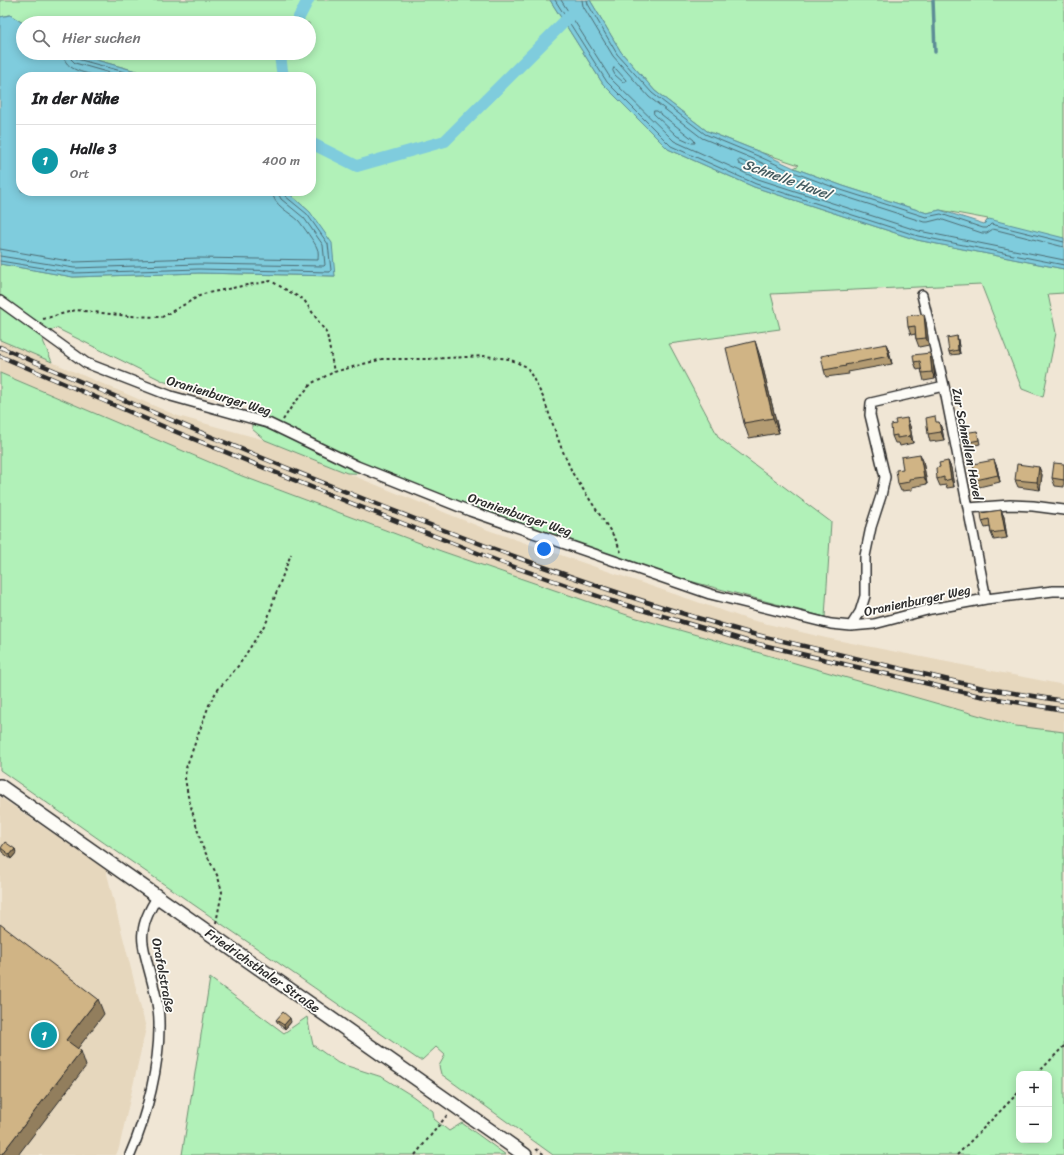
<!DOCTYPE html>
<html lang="de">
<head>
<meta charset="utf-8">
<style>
	:root { --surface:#fff; --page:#f6f6f6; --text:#202124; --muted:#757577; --line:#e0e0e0; --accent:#2563eb }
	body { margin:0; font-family:Sriracha,sans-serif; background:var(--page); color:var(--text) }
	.controls { position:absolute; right:12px; bottom:12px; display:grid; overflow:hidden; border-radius:8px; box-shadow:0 2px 10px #0003 }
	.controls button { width:36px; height:36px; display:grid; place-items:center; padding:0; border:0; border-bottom:1px solid var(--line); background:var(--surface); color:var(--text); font:20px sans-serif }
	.you { position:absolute; left:544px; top:549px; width:14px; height:14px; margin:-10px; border:3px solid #fff; border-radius:50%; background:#1a73e8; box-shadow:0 0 0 6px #1a73e833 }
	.badge { display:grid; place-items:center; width:26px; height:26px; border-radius:50%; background:var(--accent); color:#fff; font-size:13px; font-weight:700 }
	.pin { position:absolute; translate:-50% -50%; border:2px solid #fff; box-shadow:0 1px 4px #0006 }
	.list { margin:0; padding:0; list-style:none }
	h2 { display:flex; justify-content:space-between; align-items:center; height:52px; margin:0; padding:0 16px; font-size:17px }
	h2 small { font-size:13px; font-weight:400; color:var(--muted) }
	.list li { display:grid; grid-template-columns:26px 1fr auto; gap:12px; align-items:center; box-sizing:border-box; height:72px; padding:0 16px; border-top:1px solid var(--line) }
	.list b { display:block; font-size:15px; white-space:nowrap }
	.list p { margin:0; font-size:13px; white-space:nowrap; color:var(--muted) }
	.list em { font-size:13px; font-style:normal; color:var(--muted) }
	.icon { flex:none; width:22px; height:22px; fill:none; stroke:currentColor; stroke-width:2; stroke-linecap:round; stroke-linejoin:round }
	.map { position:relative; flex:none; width:1064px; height:1155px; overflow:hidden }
	.search { position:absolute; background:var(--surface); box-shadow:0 2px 10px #0003; left:16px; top:16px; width:300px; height:44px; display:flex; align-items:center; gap:10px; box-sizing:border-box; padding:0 14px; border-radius:22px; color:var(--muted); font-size:15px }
	.panel { position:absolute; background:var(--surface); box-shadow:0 2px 10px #0003; left:16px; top:72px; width:300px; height:124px; border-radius:16px }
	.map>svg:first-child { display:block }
</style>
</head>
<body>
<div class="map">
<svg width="1064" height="1155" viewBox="0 0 1064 1155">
	<rect width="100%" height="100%" fill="#f0e6d5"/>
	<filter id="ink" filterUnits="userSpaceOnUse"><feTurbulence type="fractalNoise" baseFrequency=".025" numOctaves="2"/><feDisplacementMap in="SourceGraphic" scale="8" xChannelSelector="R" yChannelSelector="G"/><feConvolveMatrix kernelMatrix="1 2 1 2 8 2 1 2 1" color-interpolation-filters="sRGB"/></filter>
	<g filter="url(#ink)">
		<path fill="#e6d7bd" d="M 0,340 L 178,416 L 265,440 L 488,530 L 747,619 L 826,638 L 1064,685 L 1064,732 L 1016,726 L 630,616 L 441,551 L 242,476 L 0,373 Z
			M 0,797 L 106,870 L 146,1028 L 119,1148 L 116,1155 L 0,1155 Z"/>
		<path fill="#b1f1b8" stroke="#6e8e72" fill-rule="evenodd" d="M 0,0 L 550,0 L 603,84 L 668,149 L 754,187 L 917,240 L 1064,269 L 1064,293 L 1048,294 L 1056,333 L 1043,397 L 1022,389 L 981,284 L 771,294 L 780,329 L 669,344 L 719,438 L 831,522 L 825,617 L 671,576 L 630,566 L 387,474 L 347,473 L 265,440 L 252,429 L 252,406 L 213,392 L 165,382 L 56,328 L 41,336 L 52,362 L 0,340 L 0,264 L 73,277 L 199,273 L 335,276 L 310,212 L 286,191 L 311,191 L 311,77 L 158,77 L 78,55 L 75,53 L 309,53 L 309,23 L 23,23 L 10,15 L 0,17 Z
			M 590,0 L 1064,0 L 1064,241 L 984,225 L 988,219 L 940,210 L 927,213 L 843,186 L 794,168 L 799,165 L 760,152 L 707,131 L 655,91 L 621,52 Z
			M 0,373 L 242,476 L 441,551 L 630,616 L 1016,726 L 1064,732 L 1064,1155 L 553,1155 L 441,1074 L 439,1066 L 445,1055 L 436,1047 L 422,1060 L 419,1060 C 279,963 139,868 0,770 ZM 1019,1074 L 1049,1074 L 1049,1140 L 1019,1140 Z
			M 210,978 L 284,1033 L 307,1017 L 313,1045 L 338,1063 L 382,1077 L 411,1095 L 433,1111 L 434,1119 L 449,1131 L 462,1123 L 506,1155 L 182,1155 Z"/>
		<path fill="#7fccdd" stroke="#5d8c96" d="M 550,0 L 590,0 L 621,52 L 655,91 L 707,131 L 760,152 L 794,168 L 843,186 L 927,213 L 940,210 L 984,224 L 989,219 L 1064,238 L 1064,269 L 917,240 L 754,187 L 668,149 L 603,84 Z
			M 10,15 L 23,23 L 23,53 L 75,53 L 78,55 L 158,77 L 21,77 L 21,191 L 286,191 L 310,212 L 332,243 L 335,276 L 199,273 L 73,277 L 0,264 L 0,17 Z"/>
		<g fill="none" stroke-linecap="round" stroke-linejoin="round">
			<path stroke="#4d6b72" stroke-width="1" d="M 555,0 L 607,82 L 671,146 L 756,184 L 918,236 L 1064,265
				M 561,0 L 611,79 L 674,141 L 758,179 L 919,231 L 1064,260
				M 582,0 L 583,6 L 613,56 L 649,97 L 702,138 L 756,160 L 791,177 L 840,195 L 924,222 L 928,222 L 940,219 L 982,233 L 987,233 L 993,229 L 1064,247
				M 587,0 L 588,4 L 617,54 L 652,93 L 705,134 L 758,156 L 793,172 L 841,190 L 926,217 L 941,214 L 983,228 L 987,228 L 991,224 L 1064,242
				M 63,53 C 64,72 88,73 102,77
				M 69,53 L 71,59 L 75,63 L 124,77
				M 74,53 L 75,57 L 77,59 L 143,77
				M 614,68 L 616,69 L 626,80 L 625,82 L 623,82 L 615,75 L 613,71 Z
				M 654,111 L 657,111 L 694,140 L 695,143 L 692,143 L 677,136 L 654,114 Z
				M 740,160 L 763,170 L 764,173 L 763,174 L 760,173 L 739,164 L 738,162 Z
				M 0,249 L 74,262 L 198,258 L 318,260 C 318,257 319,251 317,248 C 316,244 302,225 299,221 C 290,212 273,206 272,191
				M 0,256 L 74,268 L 199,264 L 324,266 L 325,265 L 323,245 L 304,218 L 281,199 L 279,195 L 278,191
				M 0,261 L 74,273 L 199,269 L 330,272 L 331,270 L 328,244 L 307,214 L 285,196 L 284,191"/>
			<path stroke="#5d8c96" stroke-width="3.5" d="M 933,0 L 935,52"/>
			<path stroke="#7fccdd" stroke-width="12" d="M 296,23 L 308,0
				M 281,53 L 280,56 L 283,77
				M 311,143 L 357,166 L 445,141 L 575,11"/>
			<g stroke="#2b2b2b" stroke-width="12">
				<path id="street" d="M 922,295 L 944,386 L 986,599
					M 0,301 L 86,363 L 171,396 L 268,423 L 357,466 L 470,511 L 710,594 L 831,624 L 851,626 L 874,624 L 931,609 L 986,599 L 1053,591 L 1064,591
					M 968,508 L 1010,505 L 1033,506 L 1064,510
					M 851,626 L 860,612 L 865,596 L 865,556 L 871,527 L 881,496 L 885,477 L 870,415 L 871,403 L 944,386
					M 130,1155 C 147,1116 160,1064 159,1022 C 159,1002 152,982 147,962 C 145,953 141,942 143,932 C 144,919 151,907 158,896"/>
			</g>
			<g stroke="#2b2b2b" stroke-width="16">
				<path id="secondary" d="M 0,786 L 525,1155"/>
			</g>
			<path stroke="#2b2b2b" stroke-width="2" stroke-dasharray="3 3" stroke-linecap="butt" d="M 43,319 L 76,310 L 128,316 L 162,317 L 203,294 L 247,285 L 271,281 L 304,300 L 327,334 L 334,372
				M 283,420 L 292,406 L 312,383 L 334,372 L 382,359 L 428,359 L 485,356 L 509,359 L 527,367 L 543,397 L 561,447 L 573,474 L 615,538 L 621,552
				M 216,923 L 222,892 L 218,877 L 202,846 L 188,796 L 185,778 L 186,768 L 209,705 L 216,692 L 239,665 L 267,621 L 275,596 L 291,554
				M 1037,1074 L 1064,1046
				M 536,1149 L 545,1155
				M 415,1155 L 448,1114
				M 957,1155 L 1019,1092"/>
			<use href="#street" stroke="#fdfcf7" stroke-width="9"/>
			<use href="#secondary" stroke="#fdfcf7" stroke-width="13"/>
			<g stroke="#2b2b2b" stroke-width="4.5">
				<path id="rail" d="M 0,347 C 139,407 278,466 420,521 C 529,563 640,603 753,634 L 983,688 L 1064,701
					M 0,356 L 174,431 L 338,498 L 503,563 L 612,601 L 750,642 L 980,696 L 1064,710"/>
			</g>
			<use href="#rail" stroke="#fdfcf7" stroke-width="3" stroke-dasharray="9" stroke-linecap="butt"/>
		</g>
		<path fill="#b39b72" stroke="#2b2b2b" d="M 926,322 L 929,345 L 919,347 L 916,339 L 915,334 L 911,335 L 908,327 Z
			M 957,336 L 958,340 L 960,354 L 950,355 L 949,352 Z
			M 886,344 L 889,351 L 892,364 L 848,372 L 849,374 L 826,377 L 824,370 Z
			M 930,353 L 933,361 L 935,379 L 924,381 L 921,369 L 917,370 L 914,362 Z
			M 760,356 L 779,433 L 749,438 L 744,423 Z
			M 937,422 L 942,429 L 944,440 L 930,442 L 928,434 Z
			M 910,426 L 913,443 L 900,446 L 899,443 L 895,443 L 892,436 Z
			M 977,431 L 980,444 L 967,447 L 965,443 Z
			M 920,454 L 923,461 L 927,484 L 912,487 L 912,490 L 901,491 L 898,484 L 903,469 Z
			M 948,461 L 951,468 L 954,487 L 947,488 L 946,485 L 940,486 L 937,479 L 940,467 Z
			M 1064,464 L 1064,487 L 1055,486 L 1052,478 Z
			M 997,467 L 1000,482 L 979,487 L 976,480 Z
			M 1039,467 L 1042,475 L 1040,490 L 1018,487 L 1015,480 Z
			M 1001,510 L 1004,517 L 1007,538 L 994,540 L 991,533 L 990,527 L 985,528 L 982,521 Z
			M 1,848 L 15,849 L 16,853 L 11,859 L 2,852 Z
			M 276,1020 L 291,1022 L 285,1029 L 278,1023 Z"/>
		<path fill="#927e5d" stroke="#2b2b2b" d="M 924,314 L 926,322 L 929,345 L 926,338 Z
			M 957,336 L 958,340 L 960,354 L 958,350 Z
			M 755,341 L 760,356 L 779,433 L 773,418 Z
			M 886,344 L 889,351 L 892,364 L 889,356 Z
			M 930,353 L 933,361 L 935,379 L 932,372 Z
			M 907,418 L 910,426 L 913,443 L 910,436 Z
			M 939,422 L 942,429 L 944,440 L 941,432 Z
			M 920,454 L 923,461 L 927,484 L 924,477 Z
			M 994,460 L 997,467 L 1000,482 L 998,475 Z
			M 948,461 L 951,468 L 954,487 L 951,479 Z
			M 1039,467 L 1042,475 L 1040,490 L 1037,482 Z
			M 1001,510 L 1004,517 L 1007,538 L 1005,531 Z
			M 15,849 L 16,853 L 11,859 L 10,855 Z
			M 98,999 L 104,1014 L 72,1056 L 66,1040 Z
			M 290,1018 L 291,1022 L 285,1029 L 284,1025 Z
			M 81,1051 L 86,1066 L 18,1155 L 1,1155 Z"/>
		<path fill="#d0b485" stroke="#2b2b2b" d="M 924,314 L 926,338 L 916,339 L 915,326 L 908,327 L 907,316 Z
			M 957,336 L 958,350 L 949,352 L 947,338 Z
			M 755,341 L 773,418 L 744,423 L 726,348 Z
			M 886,344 L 889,356 L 845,365 L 846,366 L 824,370 L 821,356 Z
			M 930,353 L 932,372 L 922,373 L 920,361 L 914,362 L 913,355 Z
			M 935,416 L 936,422 L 939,422 L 941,432 L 928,434 L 926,418 Z
			M 907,418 L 910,436 L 897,438 L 897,435 L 892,436 L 891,425 L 896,424 L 895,420 Z
			M 977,431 L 979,440 L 965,443 L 963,433 Z
			M 920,454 L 924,477 L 909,479 L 909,482 L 898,484 L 896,470 L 903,469 L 901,457 Z
			M 994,460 L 998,475 L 976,480 L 973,464 Z
			M 948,461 L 951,479 L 944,481 L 944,477 L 937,479 L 936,468 L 940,467 L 939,463 Z
			M 1054,463 L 1064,464 L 1064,480 L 1052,478 Z
			M 1017,464 L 1039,467 L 1037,482 L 1015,480 Z
			M 1001,510 L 1005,531 L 991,533 L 989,519 L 982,521 L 981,513 Z
			M 5,842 L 15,849 L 10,855 L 1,848 Z
			M 0,924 L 98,999 L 66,1040 L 81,1051 L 1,1155 L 0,1155 Z
			M 283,1012 L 290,1018 L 284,1025 L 276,1020 Z"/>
	</g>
	<g text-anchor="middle" stroke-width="3.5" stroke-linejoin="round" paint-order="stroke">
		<g font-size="13" fill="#2b2b2b" stroke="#fdfcf7">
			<text transform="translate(219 395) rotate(17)" y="5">Oranienburger Weg</text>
			<text transform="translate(968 444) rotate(79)" y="5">Zur Schnellen Havel</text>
			<text transform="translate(520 514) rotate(19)" y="5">Oranienburger Weg</text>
			<text transform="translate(917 600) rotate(-12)" y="5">Oranienburger Weg</text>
			<text transform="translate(263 970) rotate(35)" y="5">Friedrichsthaler Straße</text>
			<text transform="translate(164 975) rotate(79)" y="5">Orafolstraße</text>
		</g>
		<g font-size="14" font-style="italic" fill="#445b60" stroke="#fdfcf7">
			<text transform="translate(787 179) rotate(20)" y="5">Schnelle Havel</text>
		</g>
	</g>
</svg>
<div class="controls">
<button>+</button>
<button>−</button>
</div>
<div class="you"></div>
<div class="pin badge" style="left:44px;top:1035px;background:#0f9aa8">1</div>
<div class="search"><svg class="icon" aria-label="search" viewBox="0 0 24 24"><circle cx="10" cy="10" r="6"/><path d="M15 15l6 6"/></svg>Hier suchen</div>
<section class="panel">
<h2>In der Nähe<small></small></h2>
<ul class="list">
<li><span class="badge" style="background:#0f9aa8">1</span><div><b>Halle 3</b><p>Ort</p></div><em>400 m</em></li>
</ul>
</section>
</div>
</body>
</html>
